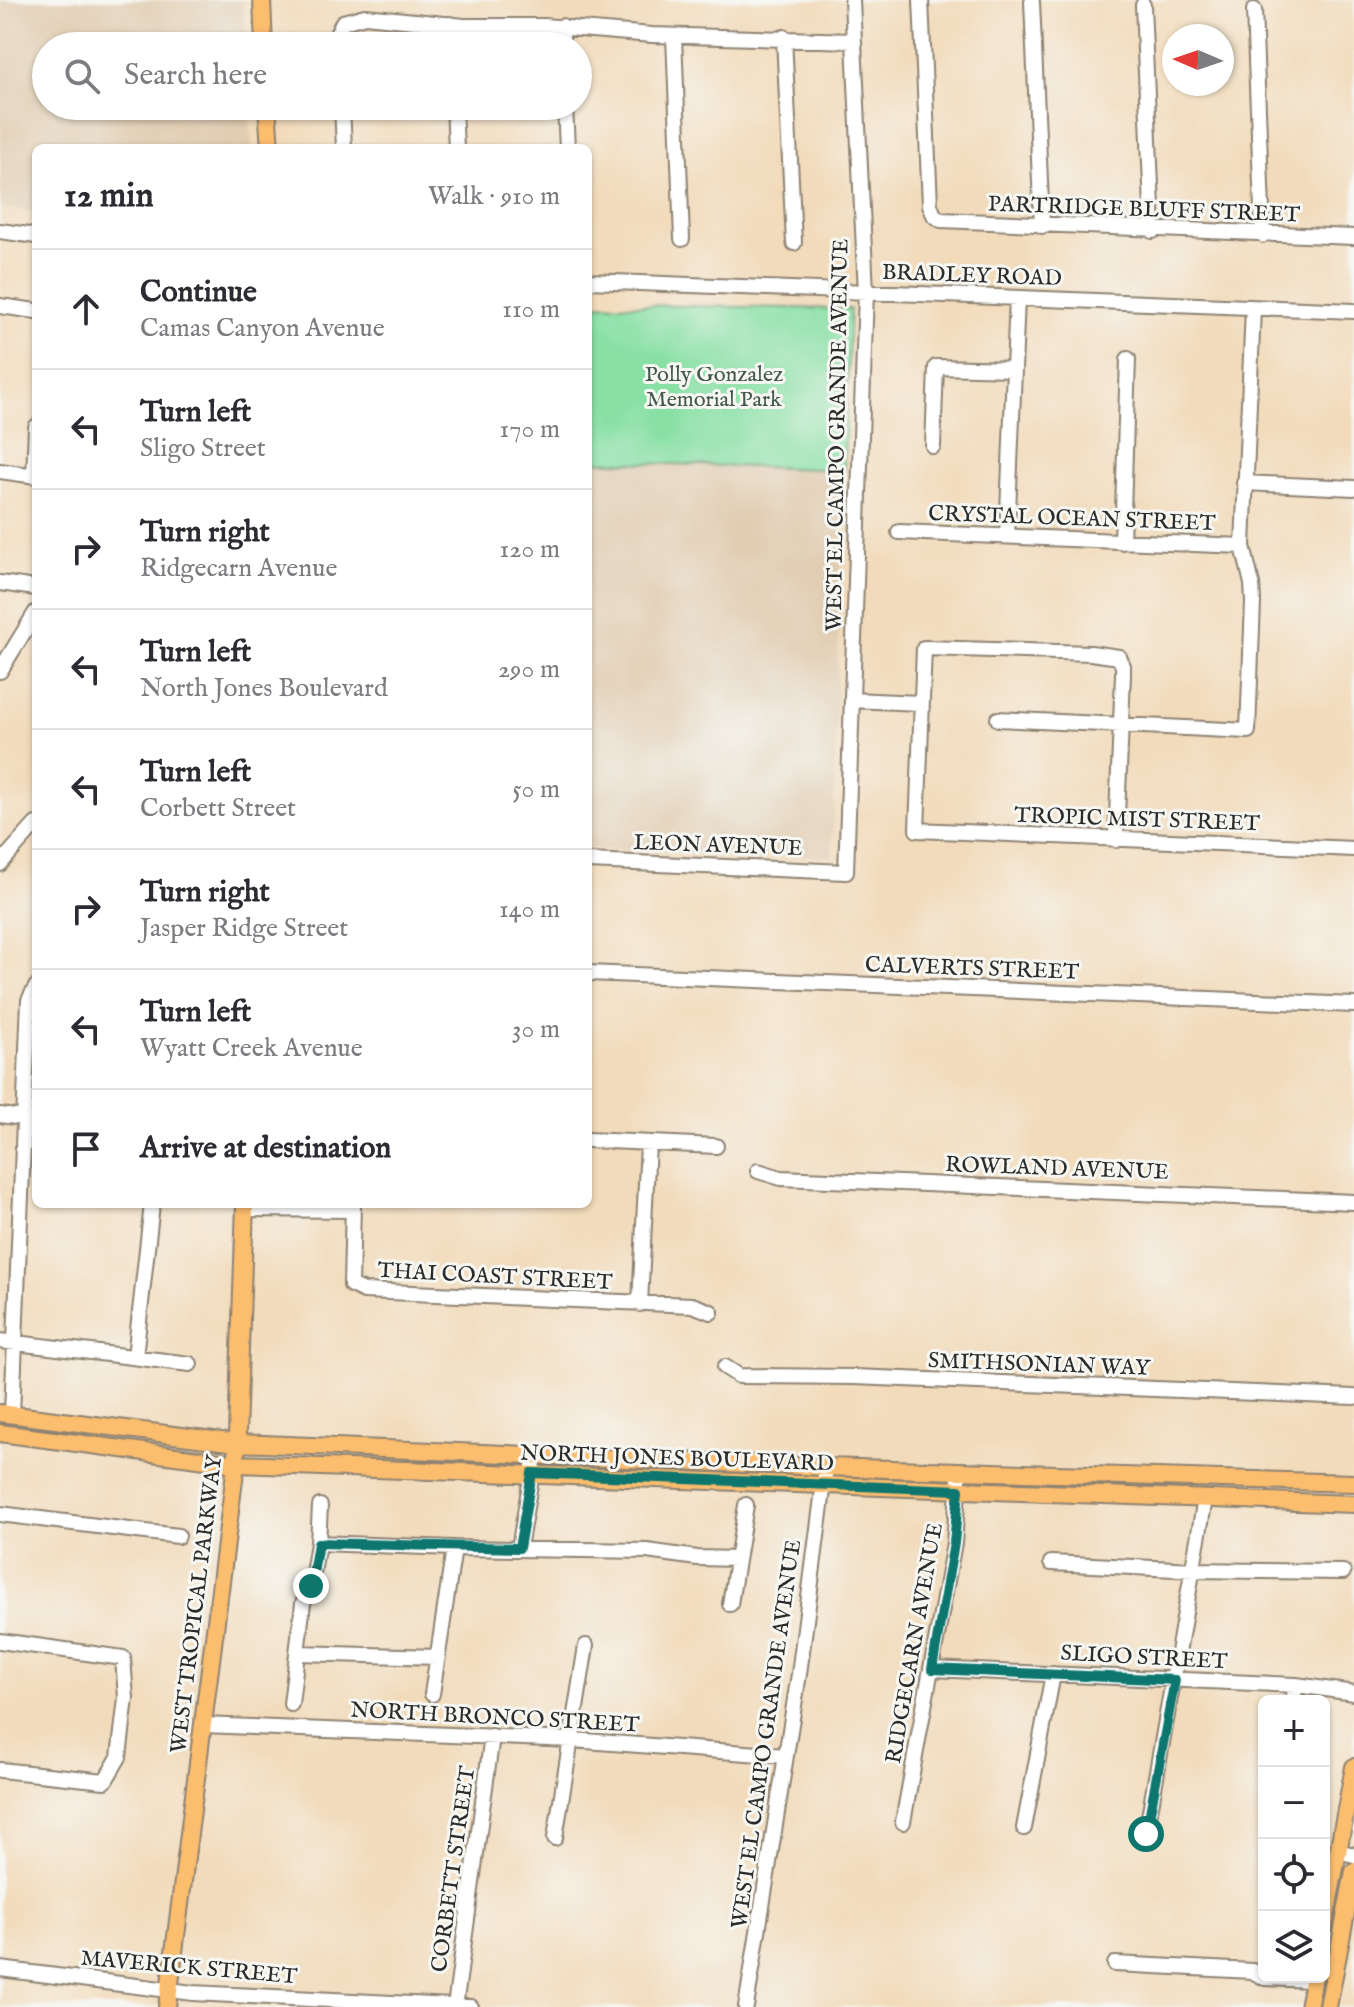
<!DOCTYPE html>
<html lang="en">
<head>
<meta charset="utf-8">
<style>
	:root { --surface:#fff; --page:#f7f7f7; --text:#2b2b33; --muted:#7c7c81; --line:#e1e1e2 }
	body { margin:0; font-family:"IM FELL English",serif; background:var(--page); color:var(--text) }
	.controls { position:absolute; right:24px; bottom:24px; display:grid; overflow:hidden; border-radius:12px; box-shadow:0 2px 6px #0004 }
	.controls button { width:72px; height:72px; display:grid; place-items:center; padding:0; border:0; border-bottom:2px solid var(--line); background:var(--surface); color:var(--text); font:40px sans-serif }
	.compass { position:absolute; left:1162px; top:24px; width:72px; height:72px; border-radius:50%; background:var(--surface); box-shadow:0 2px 6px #0004; rotate:272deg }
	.stop { position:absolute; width:24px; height:24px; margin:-18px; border:6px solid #0f766e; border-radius:50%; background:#fff }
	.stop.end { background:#0f766e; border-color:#fff; box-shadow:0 2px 8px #0008 }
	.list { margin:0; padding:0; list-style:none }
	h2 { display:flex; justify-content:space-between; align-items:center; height:104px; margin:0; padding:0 32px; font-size:34px }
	h2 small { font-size:26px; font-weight:400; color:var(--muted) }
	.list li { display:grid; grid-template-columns:52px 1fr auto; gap:24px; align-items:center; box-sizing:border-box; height:120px; padding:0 32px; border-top:2px solid var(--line) }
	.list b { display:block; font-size:30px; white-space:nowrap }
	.list p { margin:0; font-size:26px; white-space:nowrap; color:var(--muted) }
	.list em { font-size:26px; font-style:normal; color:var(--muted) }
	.icon { flex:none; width:44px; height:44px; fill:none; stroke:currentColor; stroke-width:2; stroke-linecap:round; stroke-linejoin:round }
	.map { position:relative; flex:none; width:1354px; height:2007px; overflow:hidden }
	.search { position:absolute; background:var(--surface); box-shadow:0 2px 6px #0004; left:32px; top:32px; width:560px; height:88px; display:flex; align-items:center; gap:20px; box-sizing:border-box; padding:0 28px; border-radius:44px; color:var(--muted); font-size:30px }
	.panel { position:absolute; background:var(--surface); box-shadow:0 2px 6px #0004; left:32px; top:144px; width:560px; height:1064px; border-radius:12px }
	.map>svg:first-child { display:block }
</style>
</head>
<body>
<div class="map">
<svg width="1354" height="2007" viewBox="0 0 1354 2007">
	<rect width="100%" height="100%" fill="#f6f6f2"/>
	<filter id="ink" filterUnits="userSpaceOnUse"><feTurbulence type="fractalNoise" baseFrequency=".0125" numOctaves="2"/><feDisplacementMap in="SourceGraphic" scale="16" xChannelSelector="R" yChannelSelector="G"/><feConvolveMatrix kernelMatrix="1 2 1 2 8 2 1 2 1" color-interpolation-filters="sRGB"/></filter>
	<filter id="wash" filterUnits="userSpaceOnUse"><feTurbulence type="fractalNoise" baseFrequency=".006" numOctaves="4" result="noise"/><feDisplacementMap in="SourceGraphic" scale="32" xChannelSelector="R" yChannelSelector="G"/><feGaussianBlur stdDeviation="1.8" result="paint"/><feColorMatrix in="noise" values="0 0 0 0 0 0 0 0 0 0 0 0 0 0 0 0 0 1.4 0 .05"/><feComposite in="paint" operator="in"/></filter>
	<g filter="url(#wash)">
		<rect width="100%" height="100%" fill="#f2dbbb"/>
		<path fill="#e1cdb2" d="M 0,0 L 243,0 L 246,46 L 46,46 L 46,106 L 249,106 L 252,148 L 36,148 L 36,212 L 0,207 Z
			M 588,461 L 844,470 L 832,857 L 588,849 Z"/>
		<path fill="#88e0a5" stroke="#5a8668" stroke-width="2" d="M 588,304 L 850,309 L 844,470 L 588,461 Z"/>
	</g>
	<g filter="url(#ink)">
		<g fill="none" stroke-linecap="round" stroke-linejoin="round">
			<g stroke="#8e8373" stroke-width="18">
				<path id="minor" d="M 921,0 L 930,205 L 934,215 L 941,220 L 1354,237
					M 1032,2 L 1042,226
					M 1143,5 L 1153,231
					M 1254,10 L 1263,235
					M 450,24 L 451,46
					M 562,26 L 562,46
					M 674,36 L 682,239
					M 784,37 L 794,243
					M 338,46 L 338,32 L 343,22 L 365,16 L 464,26 L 544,26 L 652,35 L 854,41
					M 342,106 L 344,148
					M 454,106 L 456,148
					M 565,106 L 567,148
					M 0,231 L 36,236
					M 588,281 L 1354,311
					M 0,306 L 36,311
					M 933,446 L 936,367 L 1013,369
					M 0,471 L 36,476
					M 34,476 L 36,427
					M 1244,483 L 1354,488
					M 899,532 L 1243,546
					M 1007,536 L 1017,298
					M 1122,542 L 1128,359
					M 0,583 L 36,588
					M 0,671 L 36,612
					M 852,700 L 920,703
					M 998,719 L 1248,731 L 1253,602 L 1252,584 L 1243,546 L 1253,308
					M 1116,840 L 1123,675 L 1123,666 L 1119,657 L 1091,653 L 924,648 L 917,830 L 1354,849
					M 588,861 L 846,872 L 866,292 L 852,0
					M 0,864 L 36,824
					M 588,973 L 1354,1005
					M 0,1115 L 24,1118
					M 588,1140 L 716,1146
					M 758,1171 L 781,1178 L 1354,1202
					M 353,1204 L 351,1285 L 364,1291 L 692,1305 L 711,1312
					M 245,1209 L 352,1210
					M 640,1304 L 648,1144
					M 0,1341 L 190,1364
					M 135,1357 L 152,1204
					M 725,1367 L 739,1376 L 854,1377 L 1354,1397
					M 12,1414 L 29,1000 L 36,987
					M 0,1514 L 178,1536
					M 318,1543 L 454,1548 L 647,1551 L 697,1558 L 737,1559
					M 519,1548 L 535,1455
					M 1051,1563 L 1195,1570 L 1343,1572
					M 730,1604 L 746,1505
					M 0,1641 L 123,1658 L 126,1698 L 119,1757 L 105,1781 L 0,1770
					M 298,1653 L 438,1657
					M 932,1669 L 1296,1685 L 1354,1693
					M 432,1694 L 454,1548
					M 1293,1701 L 1296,1685
					M 291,1704 L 303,1603 L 311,1586 L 318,1543 L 320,1506
					M 203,1725 L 572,1740 L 786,1756
					M 903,1822 L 954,1543 L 959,1479
					M 1024,1828 L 1053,1674
					M 1146,1834 L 1205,1499
					M 555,1838 L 586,1646
					M 1338,1851 L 1354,1855
					M 1115,1964 L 1252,1971 L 1265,1978 L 1313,1980
					M 0,1969 L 193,1993 L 471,2007
					M 455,2007 L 492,1736
					M 746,2007 L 799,1674 L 825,1475"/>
			</g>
			<g stroke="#8e8373" stroke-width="20">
				<path id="major" d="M 262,0 L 264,46
					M 267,106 L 270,148
					M 0,1413 L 237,1443 L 825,1467 L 1354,1483
					M 0,1433 L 236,1464 L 1354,1504
					M 1324,1926 L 1354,1767
					M 167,2007 L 236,1464 L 245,1204
					M 1308,2007 L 1314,1977
					M 1328,2007 L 1354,1871"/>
			</g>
			<use href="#minor" stroke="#fff" stroke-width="14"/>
			<use href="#major" stroke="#fbbd6e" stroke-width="16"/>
		</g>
	</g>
	<g fill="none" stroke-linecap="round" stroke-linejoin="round" filter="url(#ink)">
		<path stroke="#0f766e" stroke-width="10" d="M 311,1586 L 318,1543 L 519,1548 L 532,1473 L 959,1490 L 954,1543 L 932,1669 L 1175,1680 L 1146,1834"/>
	</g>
	<g text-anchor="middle" stroke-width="6" stroke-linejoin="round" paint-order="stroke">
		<g font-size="22" fill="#2b2b2b" stroke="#f6f6f2">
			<text transform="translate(1144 208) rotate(2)" y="8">PARTRIDGE BLUFF STREET</text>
			<text transform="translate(972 274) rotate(2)" y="8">BRADLEY ROAD</text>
			<text transform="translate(836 435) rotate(-89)" y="8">WEST EL CAMPO GRANDE AVENUE</text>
			<text transform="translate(1072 517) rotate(2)" y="8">CRYSTAL OCEAN STREET</text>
			<text transform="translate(1137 818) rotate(2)" y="8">TROPIC MIST STREET</text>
			<text transform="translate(718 844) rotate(2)" y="8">LEON AVENUE</text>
			<text transform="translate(972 967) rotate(2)" y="8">CALVERTS STREET</text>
			<text transform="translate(1057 1167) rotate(2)" y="8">ROWLAND AVENUE</text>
			<text transform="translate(495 1275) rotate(3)" y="8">THAI COAST STREET</text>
			<text transform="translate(1039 1363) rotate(2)" y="8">SMITHSONIAN WAY</text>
			<text transform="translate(677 1457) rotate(2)" y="8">NORTH JONES BOULEVARD</text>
			<text transform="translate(195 1604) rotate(-83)" y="8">WEST TROPICAL PARKWAY</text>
			<text transform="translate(913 1643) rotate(-80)" y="8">RIDGECARN AVENUE</text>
			<text transform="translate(1144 1656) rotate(3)" y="8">SLIGO STREET</text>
			<text transform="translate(495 1716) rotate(3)" y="8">NORTH BRONCO STREET</text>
			<text transform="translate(765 1734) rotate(-82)" y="8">WEST EL CAMPO GRANDE AVENUE</text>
			<text transform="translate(452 1869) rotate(-82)" y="8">CORBETT STREET</text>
			<text transform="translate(189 1966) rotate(5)" y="8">MAVERICK STREET</text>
		</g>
		<g font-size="22" fill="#42584a" stroke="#f6f6f2">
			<text x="714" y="381">Polly Gonzalez<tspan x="714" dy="25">Memorial Park</tspan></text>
		</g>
	</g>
</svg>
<div class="controls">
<button>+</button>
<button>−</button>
<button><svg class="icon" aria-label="locate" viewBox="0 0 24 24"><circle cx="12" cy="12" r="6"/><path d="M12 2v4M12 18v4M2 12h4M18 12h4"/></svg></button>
<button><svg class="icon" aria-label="layers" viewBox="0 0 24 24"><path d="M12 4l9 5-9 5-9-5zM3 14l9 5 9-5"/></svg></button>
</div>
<svg class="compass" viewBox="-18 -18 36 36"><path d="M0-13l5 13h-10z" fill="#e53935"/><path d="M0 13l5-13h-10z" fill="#7c7c81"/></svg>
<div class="stop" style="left:1146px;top:1834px"></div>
<div class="stop end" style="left:311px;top:1586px"></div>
<div class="search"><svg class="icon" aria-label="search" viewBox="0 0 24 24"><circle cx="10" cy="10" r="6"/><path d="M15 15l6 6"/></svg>Search here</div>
<section class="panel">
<h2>12 min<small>Walk · 910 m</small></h2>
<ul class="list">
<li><svg class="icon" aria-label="ahead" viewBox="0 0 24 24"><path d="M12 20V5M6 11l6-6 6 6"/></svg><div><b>Continue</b><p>Camas Canyon Avenue</p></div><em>110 m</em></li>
<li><svg class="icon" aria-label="left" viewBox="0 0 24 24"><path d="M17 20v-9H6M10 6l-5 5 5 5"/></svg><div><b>Turn left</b><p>Sligo Street</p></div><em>170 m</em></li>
<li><svg class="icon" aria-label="right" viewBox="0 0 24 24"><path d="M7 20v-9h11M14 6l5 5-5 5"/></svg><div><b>Turn right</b><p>Ridgecarn Avenue</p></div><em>120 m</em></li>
<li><svg class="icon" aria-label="left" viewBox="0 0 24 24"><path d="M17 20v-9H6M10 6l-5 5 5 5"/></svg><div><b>Turn left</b><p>North Jones Boulevard</p></div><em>290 m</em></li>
<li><svg class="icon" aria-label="left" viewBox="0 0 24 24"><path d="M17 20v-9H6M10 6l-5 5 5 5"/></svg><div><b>Turn left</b><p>Corbett Street</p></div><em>50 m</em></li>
<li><svg class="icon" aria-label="right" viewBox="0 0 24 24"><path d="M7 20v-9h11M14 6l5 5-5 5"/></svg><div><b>Turn right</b><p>Jasper Ridge Street</p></div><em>140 m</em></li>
<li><svg class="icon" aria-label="left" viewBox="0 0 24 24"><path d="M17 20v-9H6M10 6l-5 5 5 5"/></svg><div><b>Turn left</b><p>Wyatt Creek Avenue</p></div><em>30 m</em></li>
<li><svg class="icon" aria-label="arrive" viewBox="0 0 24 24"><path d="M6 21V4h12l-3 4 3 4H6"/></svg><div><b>Arrive at destination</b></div></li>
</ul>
</section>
</div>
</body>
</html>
